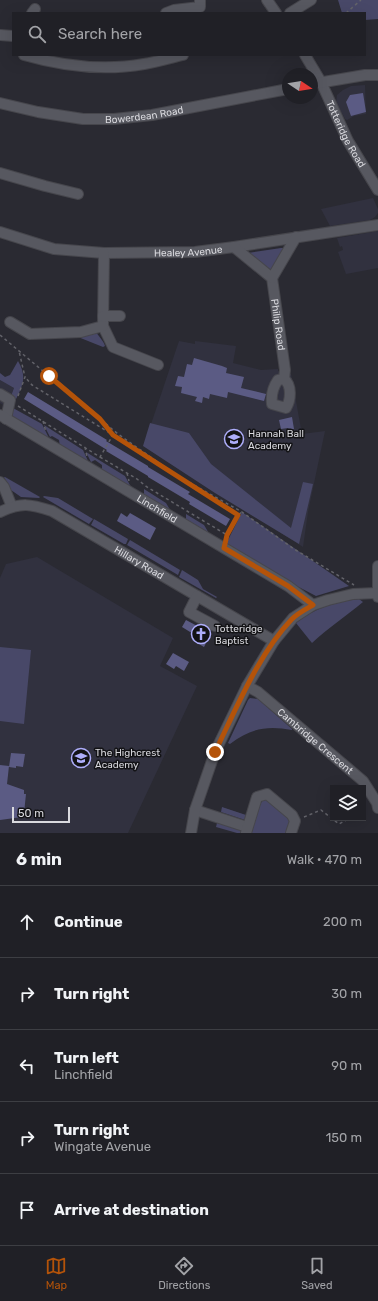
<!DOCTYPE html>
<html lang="en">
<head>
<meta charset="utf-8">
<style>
	:root { --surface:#202026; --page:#28282e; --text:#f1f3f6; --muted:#a2a3a7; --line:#3d3e43; --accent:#b45309 }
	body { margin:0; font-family:Rubik,sans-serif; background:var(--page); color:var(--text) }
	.controls { position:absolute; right:12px; bottom:12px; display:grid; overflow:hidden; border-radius:0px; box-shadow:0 4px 16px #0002 }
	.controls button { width:36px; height:36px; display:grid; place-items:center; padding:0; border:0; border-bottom:1px solid var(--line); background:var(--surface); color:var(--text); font:20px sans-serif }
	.compass { position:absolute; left:282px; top:68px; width:36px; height:36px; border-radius:50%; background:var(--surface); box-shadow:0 4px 16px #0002; rotate:102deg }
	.scale { position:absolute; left:12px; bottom:10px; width:58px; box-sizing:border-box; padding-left:4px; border:2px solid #d9d9de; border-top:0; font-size:11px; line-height:14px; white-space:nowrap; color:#d9d9de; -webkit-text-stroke:3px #131316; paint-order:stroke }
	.stop { position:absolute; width:12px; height:12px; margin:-9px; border:3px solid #b45309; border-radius:50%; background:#fff }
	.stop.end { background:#b45309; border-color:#fff; box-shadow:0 1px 4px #0008 }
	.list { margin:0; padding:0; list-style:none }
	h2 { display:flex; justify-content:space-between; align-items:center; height:52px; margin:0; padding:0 16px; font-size:17px }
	h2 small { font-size:13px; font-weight:400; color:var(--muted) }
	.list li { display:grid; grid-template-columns:26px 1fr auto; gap:12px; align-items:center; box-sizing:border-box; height:72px; padding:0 16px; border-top:1px solid var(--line) }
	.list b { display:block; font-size:15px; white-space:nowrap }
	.list p { margin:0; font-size:13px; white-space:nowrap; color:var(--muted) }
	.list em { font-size:13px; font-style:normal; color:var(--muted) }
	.icon { flex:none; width:22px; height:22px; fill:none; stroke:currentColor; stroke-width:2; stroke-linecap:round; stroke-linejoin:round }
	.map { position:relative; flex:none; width:378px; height:833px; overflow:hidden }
	.search { position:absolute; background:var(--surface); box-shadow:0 4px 16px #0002; left:12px; right:12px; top:12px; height:44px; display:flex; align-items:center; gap:10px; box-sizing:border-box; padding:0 14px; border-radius:0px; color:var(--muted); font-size:15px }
	.sheet { height:412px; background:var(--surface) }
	nav { display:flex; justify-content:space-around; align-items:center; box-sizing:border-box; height:56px; border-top:1px solid var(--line); background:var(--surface); font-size:11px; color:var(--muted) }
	nav a { display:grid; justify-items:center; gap:2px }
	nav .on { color:var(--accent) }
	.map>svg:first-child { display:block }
</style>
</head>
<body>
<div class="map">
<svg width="378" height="833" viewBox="0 0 378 833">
	<rect width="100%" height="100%" fill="#2a2a32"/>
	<path fill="#31313f" d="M 365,85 L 366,114 L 354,116 L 347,120 L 345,119 L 336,103 L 337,95 L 343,90 L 351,86 Z
		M 373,198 L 378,209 L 378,213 L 375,217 L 370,220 L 330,226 L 321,209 Z
		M 378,231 L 378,268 L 346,274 L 338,252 L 343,250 L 342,246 L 340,247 L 337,238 Z
		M 179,341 L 195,344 L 195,341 L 236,346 L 233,363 L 261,370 L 278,369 L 278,371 L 291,374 L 302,434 L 325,431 L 308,512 L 303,547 L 144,445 Z
		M 0,380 L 14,388 L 11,396 L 5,400 L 3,405 L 0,403 Z
		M 37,557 L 173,638 L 160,666 L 197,686 L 128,833 L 0,833 L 0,578 L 6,564 Z"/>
	<path fill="#484868" d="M 338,0 L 378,0 L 378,19 L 365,20 L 365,13 L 342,13 Z
		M 281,248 L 284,248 L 271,272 L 248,253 Z
		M 95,329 C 97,336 103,339 105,346 L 103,347 L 78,337 Z
		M 18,361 C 28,378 22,387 14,403 L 11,396 L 14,388 L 0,380 L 0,373 L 5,377 L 10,375 Z
		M 13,408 L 42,424 L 49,438 L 46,439 L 11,418 Z
		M 150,423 L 189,433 L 211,464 L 291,528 L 303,482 L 313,484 L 299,544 L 215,493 L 143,446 Z
		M 44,425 L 83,450 L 89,463 L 60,447 L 59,440 L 52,436 L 50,437 Z
		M 86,452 L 125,476 L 131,487 L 102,471 L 102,465 L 95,460 L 91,462 Z
		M 4,477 L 5,477 L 40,497 L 39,498 L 21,497 L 11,490 Z
		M 144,489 L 166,503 L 172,513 L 144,496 Z
		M 44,496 L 58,498 L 93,519 L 89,524 L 43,497 Z
		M 242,512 L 349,586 L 316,596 L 224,548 Z
		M 186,514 L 204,525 L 210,535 L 186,521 Z
		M 94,519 L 128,539 L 126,544 L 124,544 L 91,525 Z
		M 130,540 L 180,570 L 178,575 L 127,545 Z
		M 182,570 L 198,580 L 203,589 L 217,597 L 216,598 L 179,577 Z
		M 359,599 L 363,602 C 346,616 328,628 312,643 L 296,623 C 315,608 335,602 359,599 Z
		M 0,647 L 31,650 L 24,724 L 0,721 Z
		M 250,698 L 258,699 L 292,729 L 292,730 C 266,725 250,729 230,744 L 228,743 L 248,700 Z
		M 263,799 L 270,799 L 292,816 L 286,833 L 250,833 L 254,817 Z
		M 222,807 L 249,816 L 245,820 L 221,812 Z
		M 217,823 L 232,827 L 240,827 L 243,833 L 237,833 L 216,827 Z"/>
	<path fill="#5b5b84" d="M 363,93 L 366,112 L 351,116 L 346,102 L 350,95 Z
		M 194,358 L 222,366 L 227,368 L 226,373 L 244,377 L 241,388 L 266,394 L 264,401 L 228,392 L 227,398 L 210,394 L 209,399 L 203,397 L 202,403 L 195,401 L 197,397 L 181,393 L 182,387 L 175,386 L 178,376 L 184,377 L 187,364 L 192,365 Z
		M 28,392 L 107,440 L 106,441 L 148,466 L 148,467 L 190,492 L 188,494 L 230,519 L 226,526 L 189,504 L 190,502 L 148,477 L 148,476 L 106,451 L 107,450 L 24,399 Z
		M 292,417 L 294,429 L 289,430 L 288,428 L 281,429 L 279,420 Z
		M 121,513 L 127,517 L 130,513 L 156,528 L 150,540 L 117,521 Z
		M 186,620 L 201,628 L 201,626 L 209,630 L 208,633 L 210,635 L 204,647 L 192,640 L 195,635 L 182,627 Z
		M 173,653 L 189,662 L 184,671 L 176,666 L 174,669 L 166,664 Z
		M 11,753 L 25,754 L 23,767 L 16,766 L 16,768 L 9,767 Z
		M 0,765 L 9,766 L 7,784 L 24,790 L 24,794 L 26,794 L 24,813 L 22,813 L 22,817 L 0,820 Z"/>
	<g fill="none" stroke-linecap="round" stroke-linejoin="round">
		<g stroke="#46464c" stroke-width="12">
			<g id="minor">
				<path d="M 267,0 L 276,13"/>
				<path d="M 32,13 L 35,9"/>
				<path d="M 166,13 L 174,10 L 200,7 L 200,0"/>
				<path d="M 290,13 L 311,0"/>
				<path d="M 0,35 L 13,36"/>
				<path d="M 24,55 C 62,66 104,71 144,64 C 157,62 170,58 183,55"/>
				<path id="s1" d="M 305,55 L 321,82 L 348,141 L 378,190"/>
				<path d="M 312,84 L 365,75 L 378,75"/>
				<path id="s2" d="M 0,103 L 38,112 L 83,119 L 114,119 L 152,115 L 288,89"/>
				<path d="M 0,173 L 45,186 L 78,194"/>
				<path id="s3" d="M 0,232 L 54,249 L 104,253 L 195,252 L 234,247 L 378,225"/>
				<path id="s4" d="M 234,247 L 272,278 L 285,370 L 284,379 L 278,380 C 273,387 271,396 272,404 L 286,408 C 291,400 292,385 284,379"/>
				<path d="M 104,253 L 103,326 L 113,347 L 158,365"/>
				<path d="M 272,278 L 296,237"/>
				<path d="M 103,316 L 120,316"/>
				<path d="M 10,322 L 30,334 L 81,332 L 103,326"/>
				<path d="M 0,394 L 10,400 L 6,419"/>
				<path id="s5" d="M 0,415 L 288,586 L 313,605"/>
				<path d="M 0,482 L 4,487 L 12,507"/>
				<path id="s6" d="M 0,512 C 22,502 30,504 52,511 L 274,641"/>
				<path d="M 378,566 L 378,597"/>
				<path d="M 197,596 L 189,612 L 215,626"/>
				<path id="s7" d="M 247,686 L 258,692 L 363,781 L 377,803 L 378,808"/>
				<path d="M 195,810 L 247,827"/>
				<path d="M 191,833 L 195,810 L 215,752 L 247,686 L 274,641 L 293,618 L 313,605 L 328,600 L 353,594 L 377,593"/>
				<path d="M 246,833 L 257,797 L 267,794 L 292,815 L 295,821 L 291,833"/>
			</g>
		</g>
		<path stroke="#626269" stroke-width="1.5" stroke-dasharray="3 3" stroke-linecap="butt" d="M 346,13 L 361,0
			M 0,335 L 118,434 L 176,475 L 242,512 L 294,549 L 354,585
			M 18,396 L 25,377 L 19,351
			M 18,406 L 100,457 L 113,435 L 32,385 L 25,377
			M 43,421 L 46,432
			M 103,422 L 113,435 L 165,468
			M 85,447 L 87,457
			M 100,457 L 137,479 L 147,487 L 227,535
			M 127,473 L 129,481
			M 183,480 L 238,515 L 242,512
			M 226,538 L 238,515
			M 363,811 L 368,808
			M 304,817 L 321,810 L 339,824 L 350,818"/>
		<use href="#minor" stroke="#575860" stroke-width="10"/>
	</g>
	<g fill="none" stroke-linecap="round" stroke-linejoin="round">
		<path stroke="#b45309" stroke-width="5" d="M 49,376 L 100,419 L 113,435 L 238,515 L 227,535 L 224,548 L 288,586 L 313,605 C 306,609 298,613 292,619 C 259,653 236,709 215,752"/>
	</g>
	<defs>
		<g id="school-ring" transform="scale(1)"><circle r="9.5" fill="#131316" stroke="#aeaefa" stroke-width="1.5"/><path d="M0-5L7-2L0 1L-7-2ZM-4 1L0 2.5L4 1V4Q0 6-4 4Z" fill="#aeaefa"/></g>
		<g id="church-ring" transform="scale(1)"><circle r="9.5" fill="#131316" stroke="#aeaefa" stroke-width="1.5"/><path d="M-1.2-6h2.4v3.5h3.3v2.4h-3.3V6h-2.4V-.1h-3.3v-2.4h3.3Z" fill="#aeaefa"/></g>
	</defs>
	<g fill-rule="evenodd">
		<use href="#school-ring" x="234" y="439"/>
		<use href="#church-ring" x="201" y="634"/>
		<use href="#school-ring" x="81" y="758"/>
	</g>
	<g text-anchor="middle" stroke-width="3" stroke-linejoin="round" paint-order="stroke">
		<g font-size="10" fill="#d9d9de" stroke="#131316">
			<text dy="4" stroke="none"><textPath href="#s2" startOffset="146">Bowerdean Road</textPath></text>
			<text dy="4" stroke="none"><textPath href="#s1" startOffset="89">Totteridge Road</textPath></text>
			<text dy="4" stroke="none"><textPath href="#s3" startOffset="191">Healey Avenue</textPath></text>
			<text dy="4" stroke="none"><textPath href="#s4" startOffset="96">Philip Road</textPath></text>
			<text dy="4" stroke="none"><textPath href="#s5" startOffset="183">Linchfield</textPath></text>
			<text dy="4" stroke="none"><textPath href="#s6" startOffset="155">Hillary Road</textPath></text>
			<text dy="4" stroke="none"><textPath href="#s7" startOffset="88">Cambridge Crescent</textPath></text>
		</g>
		<g font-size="10" fill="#d9d9de" stroke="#131316" text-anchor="start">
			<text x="248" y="437">Hannah Ball<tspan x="248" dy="12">Academy</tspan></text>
			<text x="215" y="632">Totteridge<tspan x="215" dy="12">Baptist</tspan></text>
			<text x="95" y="756">The Highcrest<tspan x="95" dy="12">Academy</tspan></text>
		</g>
	</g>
</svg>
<div class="controls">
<button><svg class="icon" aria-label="layers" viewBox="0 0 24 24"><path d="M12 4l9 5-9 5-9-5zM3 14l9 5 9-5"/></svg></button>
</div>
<svg class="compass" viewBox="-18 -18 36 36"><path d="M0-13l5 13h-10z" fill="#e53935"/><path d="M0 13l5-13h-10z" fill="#a2a3a7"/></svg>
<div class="scale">50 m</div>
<div class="stop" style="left:49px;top:376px"></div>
<div class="stop end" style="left:215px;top:752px"></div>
<div class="search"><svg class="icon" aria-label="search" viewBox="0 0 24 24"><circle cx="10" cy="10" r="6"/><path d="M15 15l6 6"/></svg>Search here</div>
</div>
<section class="sheet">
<h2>6 min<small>Walk · 470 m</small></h2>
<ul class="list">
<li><svg class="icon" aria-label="ahead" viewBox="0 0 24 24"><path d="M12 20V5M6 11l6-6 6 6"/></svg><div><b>Continue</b></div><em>200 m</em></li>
<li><svg class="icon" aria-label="right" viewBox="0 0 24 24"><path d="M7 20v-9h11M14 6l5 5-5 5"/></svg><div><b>Turn right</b></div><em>30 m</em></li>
<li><svg class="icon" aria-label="left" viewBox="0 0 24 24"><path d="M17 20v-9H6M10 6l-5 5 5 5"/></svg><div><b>Turn left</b><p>Linchfield</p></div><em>90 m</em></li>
<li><svg class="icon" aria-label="right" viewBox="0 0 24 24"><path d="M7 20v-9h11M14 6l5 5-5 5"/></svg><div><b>Turn right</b><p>Wingate Avenue</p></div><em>150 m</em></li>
<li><svg class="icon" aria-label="arrive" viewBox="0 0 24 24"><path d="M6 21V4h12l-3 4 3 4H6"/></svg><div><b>Arrive at destination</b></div></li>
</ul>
</section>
<nav>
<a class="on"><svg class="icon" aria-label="map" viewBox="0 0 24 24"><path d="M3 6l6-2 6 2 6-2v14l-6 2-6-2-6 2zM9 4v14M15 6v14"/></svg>Map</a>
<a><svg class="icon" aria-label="directions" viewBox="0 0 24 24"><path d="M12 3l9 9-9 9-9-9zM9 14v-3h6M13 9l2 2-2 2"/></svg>Directions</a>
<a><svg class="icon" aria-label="saved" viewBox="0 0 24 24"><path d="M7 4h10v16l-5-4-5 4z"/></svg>Saved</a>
</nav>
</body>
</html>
